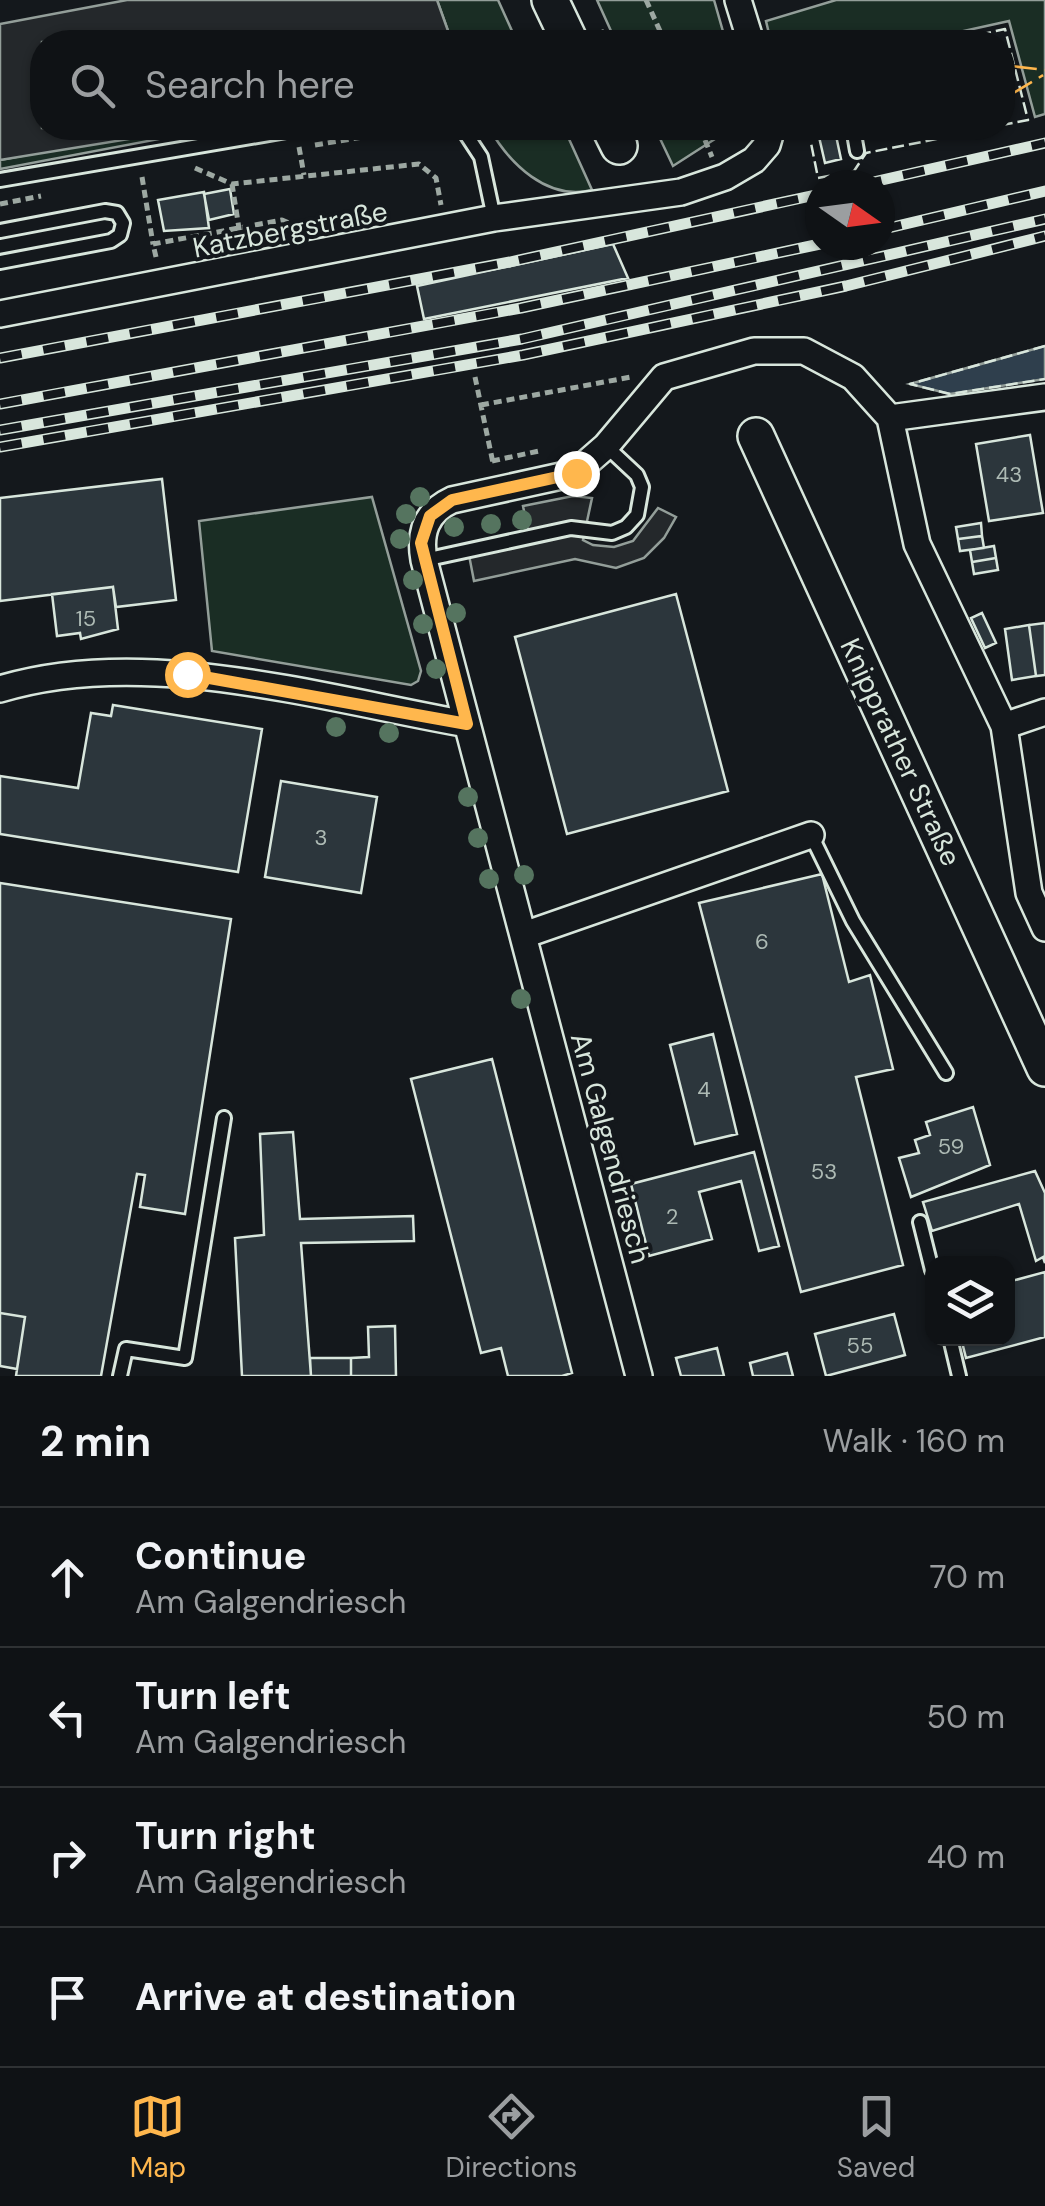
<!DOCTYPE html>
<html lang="en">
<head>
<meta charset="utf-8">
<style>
	:root { --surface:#0f1215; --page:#181b1e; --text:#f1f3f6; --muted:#9b9ea0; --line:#2f3234; --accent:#ffb74d }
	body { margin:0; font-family:"DM Sans",sans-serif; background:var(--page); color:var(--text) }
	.controls { position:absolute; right:30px; bottom:30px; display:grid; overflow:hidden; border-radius:20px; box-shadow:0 2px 8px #0004 }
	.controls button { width:90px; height:90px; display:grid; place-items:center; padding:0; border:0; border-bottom:2px solid var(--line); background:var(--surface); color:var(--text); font:50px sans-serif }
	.compass { position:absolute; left:805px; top:170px; width:90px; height:90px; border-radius:50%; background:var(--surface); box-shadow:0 2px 8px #0004; rotate:104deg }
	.stop { position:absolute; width:30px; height:30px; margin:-22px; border:8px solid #ffb74d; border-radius:50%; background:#fff }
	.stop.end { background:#ffb74d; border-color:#fff; box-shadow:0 2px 10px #0008 }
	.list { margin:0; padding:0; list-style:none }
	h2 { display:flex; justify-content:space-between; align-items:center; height:130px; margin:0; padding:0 40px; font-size:42px }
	h2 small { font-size:32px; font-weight:400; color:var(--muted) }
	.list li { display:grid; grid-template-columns:65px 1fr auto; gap:30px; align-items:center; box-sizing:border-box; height:140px; padding:0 40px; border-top:2px solid var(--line) }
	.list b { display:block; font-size:38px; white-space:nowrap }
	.list p { margin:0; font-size:32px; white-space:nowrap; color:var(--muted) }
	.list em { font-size:32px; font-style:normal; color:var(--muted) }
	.icon { flex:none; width:55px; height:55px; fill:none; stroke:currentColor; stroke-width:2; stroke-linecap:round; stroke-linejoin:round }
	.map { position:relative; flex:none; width:1045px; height:1376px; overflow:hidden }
	.search { position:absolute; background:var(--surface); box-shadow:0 2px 8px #0004; left:30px; right:30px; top:30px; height:110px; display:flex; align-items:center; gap:25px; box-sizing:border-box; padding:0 35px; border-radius:40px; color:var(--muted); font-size:38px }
	.sheet { height:690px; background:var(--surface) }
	nav { display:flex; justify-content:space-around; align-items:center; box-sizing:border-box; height:140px; border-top:2px solid var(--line); background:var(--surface); font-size:28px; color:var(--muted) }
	nav a { display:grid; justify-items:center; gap:5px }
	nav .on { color:var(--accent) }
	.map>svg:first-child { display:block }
</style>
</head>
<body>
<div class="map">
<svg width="1045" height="1376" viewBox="0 0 1045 1376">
	<rect width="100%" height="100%" fill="#14181c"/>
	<path fill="#1a2d24" stroke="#939e99" stroke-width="2.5" d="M 437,0 L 498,0 L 517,42 L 452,42 Z
		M 597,0 L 714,0 L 726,42 L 616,42 Z
		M 836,0 L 1045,0 L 1045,114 L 1035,117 L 1009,21 L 914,42 L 771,42 L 766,21 Z
		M 170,128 L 180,130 L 180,135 L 0,169 L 0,160 Z
		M 489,128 L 564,128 L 592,190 C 547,201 510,164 489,128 Z
		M 655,128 L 732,128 L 673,166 Z
		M 372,497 L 421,671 L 418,681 L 411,685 L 212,651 L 199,521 Z"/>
	<path fill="#24282b" stroke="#939e99" stroke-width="2.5" d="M 127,0 L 437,0 L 452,42 L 42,42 L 42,128 L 196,128 L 0,160 L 0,24 Z
		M 573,496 L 592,498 L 583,540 L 593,545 L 614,547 L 633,541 L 658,508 L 676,517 L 664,538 L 644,558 L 616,568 L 575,559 L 474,581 L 468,550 L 529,536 L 523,506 Z"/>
	<path fill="#2f3f4d" stroke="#939e99" stroke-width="2.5" d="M 1045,346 L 1045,379 L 950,394 L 910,384 Z"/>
	<path fill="#2c363c" stroke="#d8e6dc" stroke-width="2.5" d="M 817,128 L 841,128 L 835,131 L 841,159 L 825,163 Z
		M 230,189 L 234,214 L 209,220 L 204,194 Z
		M 204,192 L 209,228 L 164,231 L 158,200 Z
		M 613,244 L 628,278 L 424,319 L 417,286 Z
		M 1030,435 L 1043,513 L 989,521 L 976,444 Z
		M 162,479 L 176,600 L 116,607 L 113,587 L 0,601 L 0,498 Z
		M 981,523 L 982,536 L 958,539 L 956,527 Z
		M 982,536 L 984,548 L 960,551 L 958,539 Z
		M 994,546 L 996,558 L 972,562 L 970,550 Z
		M 996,558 L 998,570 L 974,574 L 972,562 Z
		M 113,587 L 118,629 L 81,639 L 80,633 L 57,636 L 52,594 Z
		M 676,594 L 728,791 L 567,834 L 515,637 Z
		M 982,613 L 996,643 L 985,648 L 971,618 Z
		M 1045,623 L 1045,675 L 1036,676 L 1029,625 Z
		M 1029,625 L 1036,676 L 1012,680 L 1005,629 Z
		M 113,705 L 262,729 L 238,872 L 0,834 L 0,776 L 78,788 L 91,713 L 111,716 Z
		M 281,781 L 377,797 L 361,893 L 265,877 Z
		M 822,874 L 849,982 L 870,975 L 893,1069 L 856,1077 L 903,1265 L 801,1292 L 699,903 Z
		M 0,883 L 231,919 L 185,1214 L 140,1207 L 145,1175 L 137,1174 L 101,1376 L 16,1376 L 25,1317 L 0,1313 Z
		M 713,1034 L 737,1134 L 695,1144 L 670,1045 Z
		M 492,1059 L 572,1373 L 562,1376 L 508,1376 L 501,1348 L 481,1353 L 411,1079 Z
		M 973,1107 L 990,1165 L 911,1197 L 899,1158 L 919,1153 L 915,1140 L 930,1135 L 926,1122 Z
		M 293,1132 L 300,1219 L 413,1216 L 414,1241 L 301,1243 L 311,1376 L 242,1376 L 235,1238 L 264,1235 L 260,1134 Z
		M 754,1152 L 779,1246 L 759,1251 L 741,1181 L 699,1192 L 712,1239 L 649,1256 L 631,1184 Z
		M 1035,1171 L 1045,1193 L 1045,1263 L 1043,1257 L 1036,1261 L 1019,1204 L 932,1231 L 923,1202 Z
		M 1045,1272 L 1045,1337 L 966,1358 L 961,1338 L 1008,1338 L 1008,1282 Z
		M 0,1313 L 25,1317 L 17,1369 L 0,1366 Z
		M 894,1314 L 905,1355 L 826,1376 L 815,1334 Z
		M 395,1326 L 396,1376 L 351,1376 L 351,1358 L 369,1357 L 368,1327 Z
		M 717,1348 L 724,1376 L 681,1376 L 676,1358 Z
		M 787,1353 L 793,1376 L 753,1376 L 750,1363 Z
		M 310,1358 L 351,1358 L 351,1376 L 311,1376 Z"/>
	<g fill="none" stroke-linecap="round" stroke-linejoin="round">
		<g stroke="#d8e6dc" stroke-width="18">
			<path id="service" d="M 462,128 L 481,157 L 494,218
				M 853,128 L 857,151
				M 0,180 L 304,128
				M 0,231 L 105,211 L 117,213 L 123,223 L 120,235 L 111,241 L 0,262
				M 424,560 L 571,528 L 612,533 L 626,527 L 637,515 L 642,487 L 637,475 L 606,446
				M 811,835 L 853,921 L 946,1073
				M 920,1222 L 932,1270
				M 950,1338 L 959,1376
				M 120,1376 L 126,1349 L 185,1358 L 224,1118"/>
		</g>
		<g stroke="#d8e6dc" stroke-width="30">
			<path id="minor" d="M 738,0 L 751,42
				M 0,314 L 494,218 L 681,192 L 725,177 L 754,160 L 767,145 L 772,128
				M 1045,397 L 890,418 L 917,544 L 1004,726 L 1029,893 L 1045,928
				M 0,689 C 145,645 321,698 467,724
				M 1004,726 L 1045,712
				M 524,935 L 811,835
				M 639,1376 L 424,560 C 419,533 426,512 452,500 L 575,473 L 606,446 L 664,377 L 754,351 L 804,351 L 853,377 L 890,418"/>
		</g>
		<g stroke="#d8e6dc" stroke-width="40">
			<path id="secondary" d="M 550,0 L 570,42
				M 610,128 L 619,146
				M 756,436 L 1045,1068"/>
		</g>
		<path stroke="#9da8a2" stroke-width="5" stroke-dasharray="8 5" stroke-linecap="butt" d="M 646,0 L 665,42
			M 601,30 L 607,42
			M 700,128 L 712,157
			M 315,145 L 418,128 L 434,128 L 444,137
			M 299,147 L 304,175
			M 195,168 L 232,184 L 419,164 L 436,178 L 441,205
			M 142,177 L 153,244
			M 232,184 L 241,241
			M 0,204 L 41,196
			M 156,257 L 153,244 L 282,220 L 300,228
			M 475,377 L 493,463
			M 481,405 L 631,377
			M 492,461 L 539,451"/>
		<use href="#service" stroke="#14181c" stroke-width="12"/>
		<use href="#minor" stroke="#14181c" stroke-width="25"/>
		<use href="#secondary" stroke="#14181c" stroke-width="35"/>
		<g stroke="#d8e6dc" stroke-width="11">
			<path id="rail" d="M 860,185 L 1045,143
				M 880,230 L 1045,191
				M 0,358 L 510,262 L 820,194
				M 0,404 L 521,308 L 820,244
				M 0,430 L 522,339 L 1045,219
				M 0,447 L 523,355 L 846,286 L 1045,236"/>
		</g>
		<use href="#rail" stroke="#14181c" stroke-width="8" stroke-dasharray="22" stroke-linecap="butt"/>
		<path stroke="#d8e6dc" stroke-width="2.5" stroke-dasharray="12 5" stroke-linecap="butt" d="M 946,42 L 1005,29 L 1028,120 L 1002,125
			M 808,128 L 818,178 L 854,171 L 866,153 L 992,128
			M 1045,346 L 910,384 L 950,394 L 1045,379"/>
		<path stroke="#ffb74d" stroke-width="2.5" stroke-dasharray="35 8 5 8" stroke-linecap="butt" d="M 1002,65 L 1045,70
			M 1002,100 L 1045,74"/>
	</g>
	<g fill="#55745f">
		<circle cx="420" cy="497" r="10"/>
		<circle cx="406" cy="514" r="10"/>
		<circle cx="522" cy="520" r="10"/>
		<circle cx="491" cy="524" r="10"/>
		<circle cx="454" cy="527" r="10"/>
		<circle cx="400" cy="539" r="10"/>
		<circle cx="413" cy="580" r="10"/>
		<circle cx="456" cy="613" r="10"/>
		<circle cx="423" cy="624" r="10"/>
		<circle cx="436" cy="669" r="10"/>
		<circle cx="336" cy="727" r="10"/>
		<circle cx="389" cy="733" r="10"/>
		<circle cx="468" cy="797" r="10"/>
		<circle cx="478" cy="838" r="10"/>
		<circle cx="524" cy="875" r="10"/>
		<circle cx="489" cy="879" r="10"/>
		<circle cx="521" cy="999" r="10"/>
	</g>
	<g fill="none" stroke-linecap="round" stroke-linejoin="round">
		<path stroke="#ffb74d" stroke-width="12" d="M 187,674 L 467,724 L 421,543 L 430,516 L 452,500 L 576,473"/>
	</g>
	<g text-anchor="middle" stroke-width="8" stroke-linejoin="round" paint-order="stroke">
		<g font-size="22" fill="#adbab4">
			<text x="1009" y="482">43</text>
			<text x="86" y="626">15</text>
			<text x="321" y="845">3</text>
			<text x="762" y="949">6</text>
			<text x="704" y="1097">4</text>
			<text x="951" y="1154">59</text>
			<text x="824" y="1179">53</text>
			<text x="672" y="1224">2</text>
			<text x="860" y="1353">55</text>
		</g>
		<g font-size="28" fill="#d8e6dc" stroke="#14181c">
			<text transform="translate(290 229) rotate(-11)" y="10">Katzbergstraße</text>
			<text transform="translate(901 752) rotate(65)" y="10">Knipprather Straße</text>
			<text transform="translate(611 1148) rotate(75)" y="10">Am Galgendriesch</text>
		</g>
	</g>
</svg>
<div class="controls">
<button><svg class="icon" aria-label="layers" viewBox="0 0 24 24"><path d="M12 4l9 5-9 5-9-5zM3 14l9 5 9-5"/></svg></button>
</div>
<svg class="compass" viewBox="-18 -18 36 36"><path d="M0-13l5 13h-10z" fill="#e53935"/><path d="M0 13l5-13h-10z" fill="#9b9ea0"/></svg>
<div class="stop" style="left:187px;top:674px"></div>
<div class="stop end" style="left:576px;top:473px"></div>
<div class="search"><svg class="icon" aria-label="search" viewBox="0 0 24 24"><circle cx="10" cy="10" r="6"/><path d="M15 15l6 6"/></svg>Search here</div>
</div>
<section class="sheet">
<h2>2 min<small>Walk · 160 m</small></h2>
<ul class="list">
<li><svg class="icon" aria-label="ahead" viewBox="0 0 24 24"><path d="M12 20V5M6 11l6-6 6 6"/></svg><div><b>Continue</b><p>Am Galgendriesch</p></div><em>70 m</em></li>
<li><svg class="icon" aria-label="left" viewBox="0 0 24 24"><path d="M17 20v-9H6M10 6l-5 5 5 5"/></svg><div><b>Turn left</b><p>Am Galgendriesch</p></div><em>50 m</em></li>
<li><svg class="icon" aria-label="right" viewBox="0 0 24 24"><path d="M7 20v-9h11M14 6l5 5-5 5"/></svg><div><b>Turn right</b><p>Am Galgendriesch</p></div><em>40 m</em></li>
<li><svg class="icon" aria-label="arrive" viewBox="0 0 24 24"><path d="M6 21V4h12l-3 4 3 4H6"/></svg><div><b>Arrive at destination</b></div></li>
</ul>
</section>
<nav>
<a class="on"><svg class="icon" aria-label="map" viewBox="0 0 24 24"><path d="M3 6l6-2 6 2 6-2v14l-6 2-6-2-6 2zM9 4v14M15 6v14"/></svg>Map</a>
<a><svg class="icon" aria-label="directions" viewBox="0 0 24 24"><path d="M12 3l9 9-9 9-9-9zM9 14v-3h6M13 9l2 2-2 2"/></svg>Directions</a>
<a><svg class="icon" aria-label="saved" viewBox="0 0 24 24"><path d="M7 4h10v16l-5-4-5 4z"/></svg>Saved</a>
</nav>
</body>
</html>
